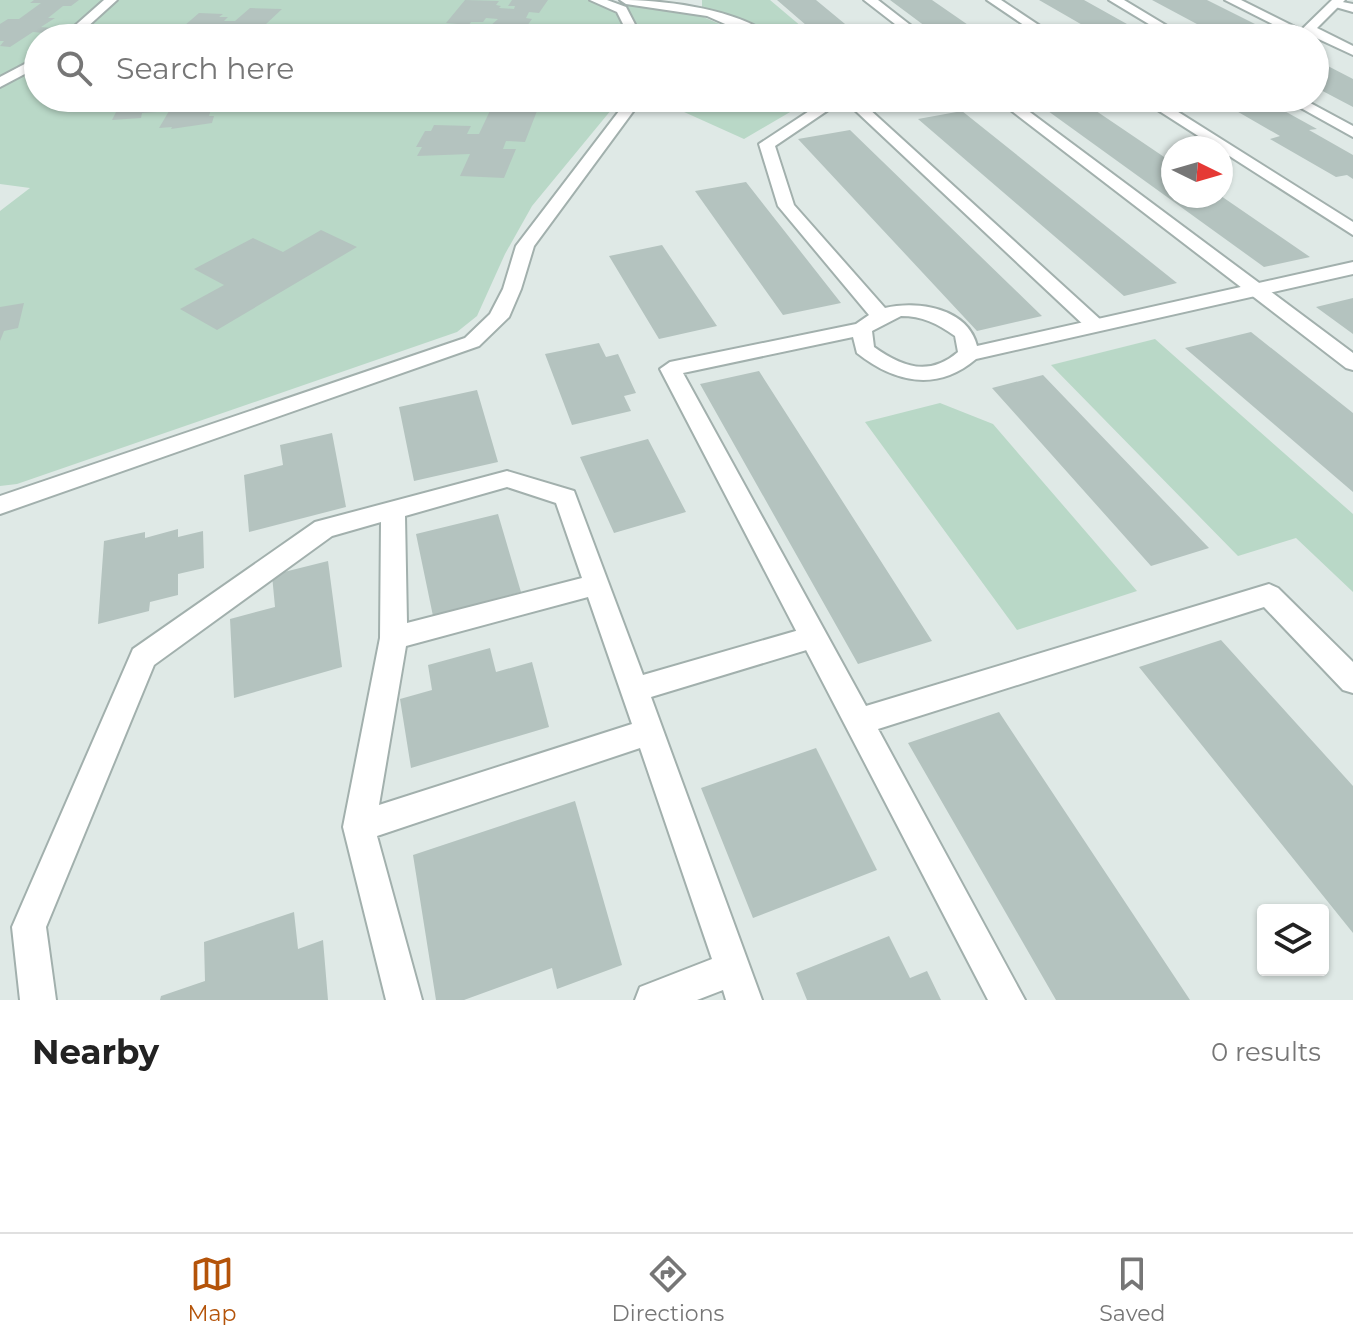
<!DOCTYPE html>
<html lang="en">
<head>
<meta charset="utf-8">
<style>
	:root { --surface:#fff; --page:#f6f6f6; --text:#222; --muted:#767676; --line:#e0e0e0; --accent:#b45309 }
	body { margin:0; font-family:Montserrat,sans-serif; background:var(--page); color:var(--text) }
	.controls { position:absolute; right:24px; bottom:24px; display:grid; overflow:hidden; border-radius:8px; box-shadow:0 2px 6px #0004 }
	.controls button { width:72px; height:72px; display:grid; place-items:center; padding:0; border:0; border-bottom:2px solid var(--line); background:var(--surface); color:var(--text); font:40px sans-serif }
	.compass { position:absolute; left:1161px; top:136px; width:72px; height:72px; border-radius:50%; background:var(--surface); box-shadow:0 2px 6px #0004; rotate:95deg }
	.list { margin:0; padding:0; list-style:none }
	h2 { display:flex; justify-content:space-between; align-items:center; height:104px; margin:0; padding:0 32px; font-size:34px }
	h2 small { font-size:26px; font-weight:400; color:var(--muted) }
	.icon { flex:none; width:44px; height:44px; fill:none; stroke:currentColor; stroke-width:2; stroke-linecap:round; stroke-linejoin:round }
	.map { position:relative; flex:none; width:1353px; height:1000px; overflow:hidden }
	.search { position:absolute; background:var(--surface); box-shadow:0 2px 6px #0004; left:24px; right:24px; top:24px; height:88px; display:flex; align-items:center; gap:20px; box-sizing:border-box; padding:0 28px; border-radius:44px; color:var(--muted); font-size:30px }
	.sheet { height:232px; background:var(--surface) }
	nav { display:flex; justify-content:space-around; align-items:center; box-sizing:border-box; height:112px; border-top:2px solid var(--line); background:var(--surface); font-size:22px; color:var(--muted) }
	nav a { display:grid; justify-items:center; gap:4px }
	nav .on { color:var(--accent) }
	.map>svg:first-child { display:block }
</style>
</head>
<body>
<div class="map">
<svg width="1353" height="1000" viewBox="0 0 1353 1000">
	<rect width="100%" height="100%" fill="#dfe9e6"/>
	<path fill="#b9d8c7" d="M 0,0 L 602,0 L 701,16 L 752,38 L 38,38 L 38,98 L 621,98 L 532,206 L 505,254 L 477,316 L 457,332 L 17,484 L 0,486 L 0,211 L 30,188 L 0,184 Z
		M 702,0 L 770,0 L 815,38 L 790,38 L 702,7 Z
		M 653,98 L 814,98 L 744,139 Z
		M 1155,339 L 1353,514 L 1353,592 L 1296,538 L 1238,556 L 1051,365 Z
		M 940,403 L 993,424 L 1137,591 L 1017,630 L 865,422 Z"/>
	<path fill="#b4c3bf" d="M 34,0 L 79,0 L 71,6 L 63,6 L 48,18 L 55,18 L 41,27 L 52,28 L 44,33 L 33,32 L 10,47 L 0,46 L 4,41 L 0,41 L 0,24 L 8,19 L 19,19 L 41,3 L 30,3 Z
		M 465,0 L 499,1 L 496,5 L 501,6 L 499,8 L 514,9 L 515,6 L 508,6 L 512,0 L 548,0 L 539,13 L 529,12 L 526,18 L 532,19 L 524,30 L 528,31 L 524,37 L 481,34 L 498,19 L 486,18 L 483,22 L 471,22 L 469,25 L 446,23 Z
		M 777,0 L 816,0 L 862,38 L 821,38 Z
		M 890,0 L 932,0 L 987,38 L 941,38 Z
		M 1039,0 L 1084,0 L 1152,38 L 1105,38 Z
		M 1152,0 L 1207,0 L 1271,32 L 1223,38 Z
		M 250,8 L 282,9 L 265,25 L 254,25 L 248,31 L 263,31 L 256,38 L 217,38 L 222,34 L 215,33 L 205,38 L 170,38 L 199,13 L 223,14 L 219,17 L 228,17 L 224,21 L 235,21 Z
		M 1324,64 L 1353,79 L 1353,107 L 1315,87 L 1315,66 Z
		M 123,98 L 208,98 L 214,99 L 209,116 L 214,116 L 212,123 L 171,129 L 172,127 L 159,128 L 172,106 L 159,107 L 157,112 L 142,113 L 141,118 L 112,120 Z
		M 451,98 L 488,98 L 485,104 L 449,103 Z
		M 496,98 L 542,98 L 525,142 L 506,141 L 503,149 L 516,149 L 504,178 L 460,176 L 470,154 L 417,156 L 422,147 L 416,147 L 425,131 L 431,131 L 434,125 L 471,126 L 467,134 L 479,134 Z
		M 1030,98 L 1077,98 L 1173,163 L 1173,196 L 1221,196 L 1310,257 L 1264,267 Z
		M 1214,98 L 1261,98 L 1317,129 L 1309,130 L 1353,155 L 1353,179 L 1347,175 L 1336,177 L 1270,139 L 1280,136 Z
		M 962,111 L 1177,283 L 1124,296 L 918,119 Z
		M 850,130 L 1042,316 L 977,331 L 798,139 Z
		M 746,182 L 841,303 L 783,315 L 695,191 Z
		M 321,230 L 357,247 L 217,330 L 180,309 L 224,285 L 194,269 L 253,238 L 283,252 Z
		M 662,245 L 717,326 L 659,339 L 609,256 Z
		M 1353,298 L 1353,334 L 1316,307 Z
		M 24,303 L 18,328 L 4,331 L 0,341 L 0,307 Z
		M 1251,332 L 1353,413 L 1353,492 L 1185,348 Z
		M 599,343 L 606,357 L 618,354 L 636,393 L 624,396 L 631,411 L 572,425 L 545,354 Z
		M 759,371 L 932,641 L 858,664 L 700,384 Z
		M 1043,375 L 1209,548 L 1151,566 L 992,388 Z
		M 477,390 L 498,462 L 414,481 L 399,407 Z
		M 332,433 L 346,507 L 249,532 L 244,475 L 283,465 L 280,445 Z
		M 648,439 L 686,512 L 614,533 L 580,457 Z
		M 498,514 L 521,592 L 433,616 L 416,534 Z
		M 178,529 L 178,537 L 203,531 L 204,568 L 178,574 L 178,595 L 150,602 L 149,611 L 98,624 L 104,541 L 145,532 L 145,538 Z
		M 328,561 L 342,667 L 234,698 L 230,619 L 275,607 L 272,575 Z
		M 1221,640 L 1353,786 L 1353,933 L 1139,667 Z
		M 490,648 L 496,672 L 532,662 L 549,727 L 411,768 L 400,699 L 432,690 L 428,665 Z
		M 999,712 L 1190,1000 L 1056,1000 L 908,743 Z
		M 816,748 L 877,870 L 753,918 L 701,788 Z
		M 575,801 L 622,965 L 557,989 L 552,968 L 464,1000 L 436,1000 L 413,855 Z
		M 294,912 L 298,949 L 323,940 L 328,1000 L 160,1000 L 161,996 L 205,981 L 204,942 Z
		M 889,936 L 910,978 L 927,971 L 941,1000 L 807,1000 L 796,973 Z"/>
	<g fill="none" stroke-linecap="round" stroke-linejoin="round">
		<g stroke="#a2b0ad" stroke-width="4">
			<path id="lane" d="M 864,0 L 878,0 L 927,38 L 913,38 Z
				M 1109,0 L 1124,0 L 1187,38 L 1172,38 Z
				M 1225,0 L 1241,0 L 1309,34 L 1298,37 Z
				M 1332,0 L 1353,4 L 1353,12 L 1332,6 Z
				M 842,98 L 857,98 L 1102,321 L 1105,325 L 1102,329 L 1088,329 Z
				M 995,98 L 1011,98 L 1353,353 L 1353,370 L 1346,368 Z
				M 1283,98 L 1301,98 L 1353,126 L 1353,137 Z
				M 507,471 L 574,491 L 643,675 L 813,626 L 823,629 L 827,637 L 823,645 L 651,697 L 762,1000 L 726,1000 L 723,990 L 697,1000 L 635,1000 L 640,987 L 712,959 L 640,748 L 377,836 L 422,1000 L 386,1000 L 343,827 L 380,638 L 381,522 L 332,536 L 154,665 L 46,927 L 56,1000 L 20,1000 L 12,927 L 133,649 L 315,522 ZM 507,487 L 556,503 L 582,578 L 407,623 L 405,516 ZM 588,597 L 632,724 L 379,805 L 406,646 Z"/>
		</g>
		<g stroke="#a2b0ad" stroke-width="4">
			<path id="street" d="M 104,0 L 117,0 L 75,38 L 61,38 Z
				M 590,0 L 607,0 L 626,7 L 642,38 L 630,38 L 617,12 Z
				M 620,0 C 665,0 739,9 774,38 L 757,38 L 707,16 L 626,4 Z
				M 987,0 L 1001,0 L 1058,38 L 1043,38 Z
				M 1332,0 L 1345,0 L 1317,28 L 1353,46 L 1353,55 L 1310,35 L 1306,38 L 1293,38 Z
				M 38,57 L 38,67 L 0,87 L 0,77 Z
				M 629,98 L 643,98 L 534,246 L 521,289 L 509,317 L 479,346 L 0,514 L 0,496 L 465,338 L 490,314 L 503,289 L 516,246 Z
				M 829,98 L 846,98 L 775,146 L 794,205 L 885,308 C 917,300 968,308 977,346 L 1353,262 L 1353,274 L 976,359 C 937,392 895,383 857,353 L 853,337 L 683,373 L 866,706 L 1269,584 L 1278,588 L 1353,662 L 1353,693 L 1343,690 L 1264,607 L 878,729 L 1025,1000 L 988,1000 L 660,369 L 670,362 L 856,324 L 869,315 L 778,206 L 759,144 ZM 901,316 C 922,316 937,323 955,336 L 958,352 C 929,377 902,367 874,347 L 872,331 Z
				M 1139,98 L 1156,98 L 1353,222 L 1353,235 Z"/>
		</g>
		<use href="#lane" fill="#fff" fill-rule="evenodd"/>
		<use href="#street" fill="#fff" fill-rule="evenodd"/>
	</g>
</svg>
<div class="controls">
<button><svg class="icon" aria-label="layers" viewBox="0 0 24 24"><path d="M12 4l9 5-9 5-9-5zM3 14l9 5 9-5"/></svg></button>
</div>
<svg class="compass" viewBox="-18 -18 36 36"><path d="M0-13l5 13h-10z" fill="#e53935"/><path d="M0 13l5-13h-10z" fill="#767676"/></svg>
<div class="search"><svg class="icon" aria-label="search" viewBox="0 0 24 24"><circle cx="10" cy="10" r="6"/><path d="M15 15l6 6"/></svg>Search here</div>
</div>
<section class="sheet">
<h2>Nearby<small>0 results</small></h2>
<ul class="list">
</ul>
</section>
<nav>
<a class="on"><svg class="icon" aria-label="map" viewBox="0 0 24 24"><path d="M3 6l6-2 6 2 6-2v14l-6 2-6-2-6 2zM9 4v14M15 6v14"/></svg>Map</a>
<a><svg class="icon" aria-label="directions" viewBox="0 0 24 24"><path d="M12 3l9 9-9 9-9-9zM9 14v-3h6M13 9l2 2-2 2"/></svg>Directions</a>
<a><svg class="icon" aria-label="saved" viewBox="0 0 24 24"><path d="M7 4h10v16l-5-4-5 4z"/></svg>Saved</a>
</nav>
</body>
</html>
